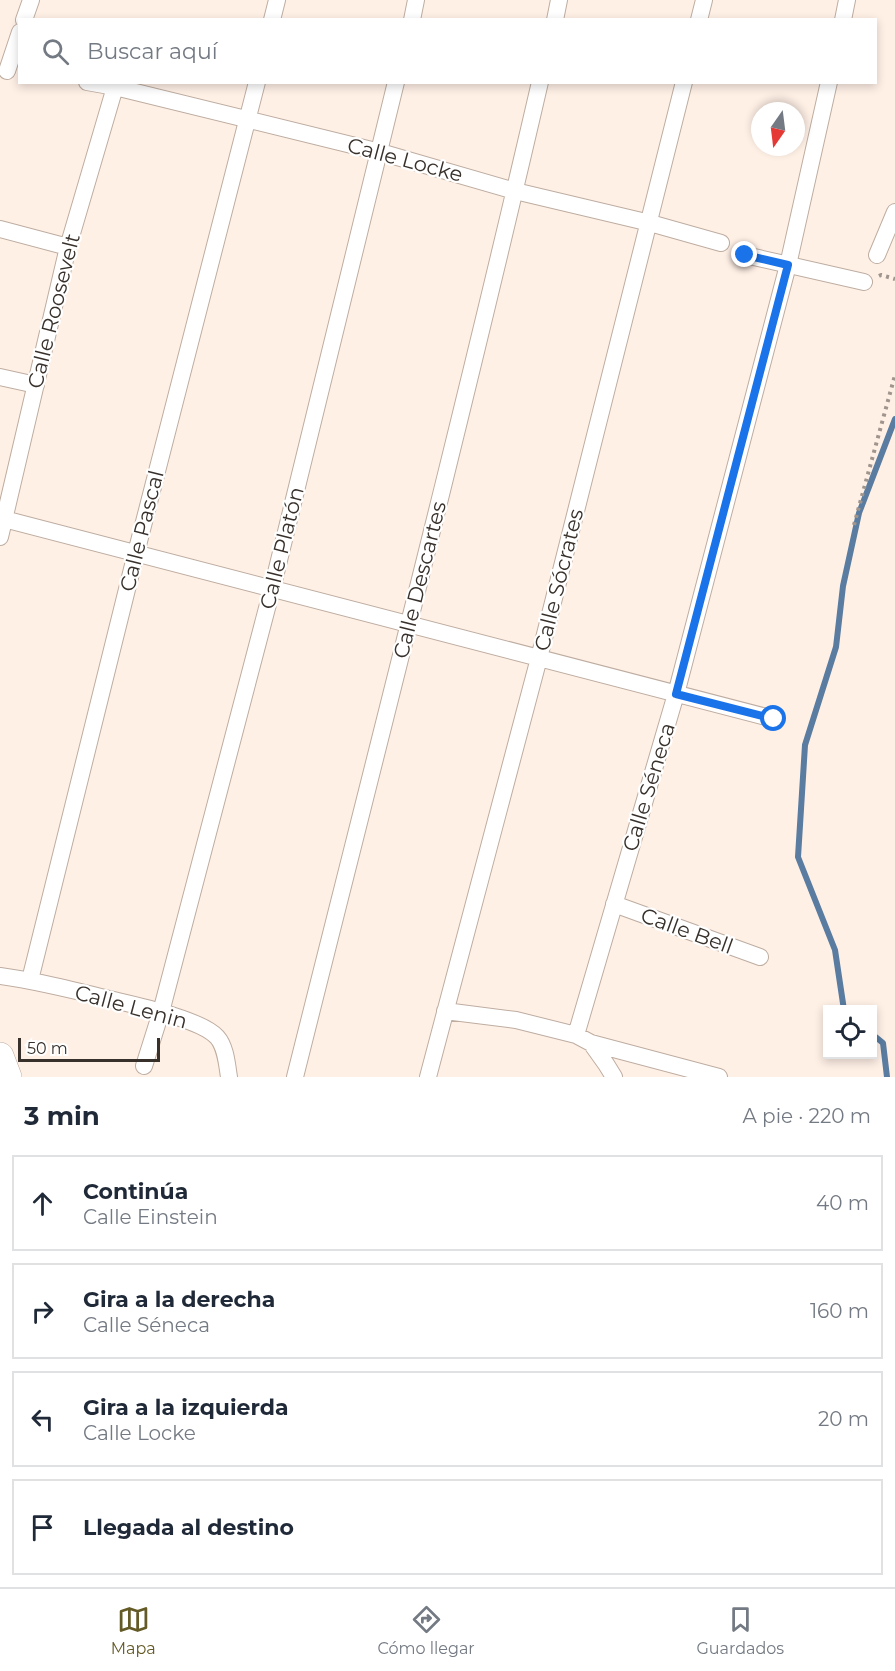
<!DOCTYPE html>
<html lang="es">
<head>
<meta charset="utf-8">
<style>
	:root { --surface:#fff; --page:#f6f6f7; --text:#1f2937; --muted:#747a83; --line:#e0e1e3; --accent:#635a26 }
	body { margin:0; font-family:Montserrat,sans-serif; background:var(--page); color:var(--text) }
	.controls { position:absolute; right:18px; bottom:18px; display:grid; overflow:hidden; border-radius:0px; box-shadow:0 3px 9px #0003 }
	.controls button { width:54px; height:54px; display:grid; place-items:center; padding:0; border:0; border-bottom:2px solid var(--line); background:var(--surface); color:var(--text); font:30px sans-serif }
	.compass { position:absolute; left:751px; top:102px; width:54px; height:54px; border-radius:50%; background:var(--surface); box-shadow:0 3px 9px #0003; rotate:194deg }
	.scale { position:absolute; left:18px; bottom:15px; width:142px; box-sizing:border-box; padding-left:6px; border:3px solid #37302b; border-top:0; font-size:16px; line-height:21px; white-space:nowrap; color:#37302b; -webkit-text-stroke:4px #fff; paint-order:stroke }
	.stop { position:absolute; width:18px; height:18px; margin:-14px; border:4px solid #1a73e8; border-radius:50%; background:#fff }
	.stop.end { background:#1a73e8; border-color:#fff; box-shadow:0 2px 6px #0008 }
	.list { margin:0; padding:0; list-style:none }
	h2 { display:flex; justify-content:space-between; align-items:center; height:78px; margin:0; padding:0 24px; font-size:26px }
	h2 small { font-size:20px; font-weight:400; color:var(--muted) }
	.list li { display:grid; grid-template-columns:39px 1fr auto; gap:18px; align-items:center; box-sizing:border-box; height:96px; margin:0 12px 12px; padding:0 12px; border:2px solid var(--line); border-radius:0px }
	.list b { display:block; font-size:22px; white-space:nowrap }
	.list p { margin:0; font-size:20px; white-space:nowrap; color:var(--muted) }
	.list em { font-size:20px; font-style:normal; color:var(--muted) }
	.icon { flex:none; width:33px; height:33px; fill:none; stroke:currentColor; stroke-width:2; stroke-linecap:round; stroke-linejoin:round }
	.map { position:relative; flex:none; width:895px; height:1077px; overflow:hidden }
	.search { position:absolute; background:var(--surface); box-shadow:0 3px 9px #0003; left:18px; right:18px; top:18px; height:66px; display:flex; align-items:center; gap:15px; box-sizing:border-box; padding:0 21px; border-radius:0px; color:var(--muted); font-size:22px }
	.sheet { height:510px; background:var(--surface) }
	nav { display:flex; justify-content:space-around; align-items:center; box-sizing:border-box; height:84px; border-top:2px solid var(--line); background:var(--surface); font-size:16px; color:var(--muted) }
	nav a { display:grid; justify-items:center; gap:3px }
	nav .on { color:var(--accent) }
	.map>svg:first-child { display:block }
</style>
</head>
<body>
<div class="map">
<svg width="895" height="1077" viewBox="0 0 895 1077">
	<rect width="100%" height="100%" fill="#fff0e6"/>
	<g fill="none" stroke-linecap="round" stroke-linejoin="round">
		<path stroke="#597ca0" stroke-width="6" d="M 844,1010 L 835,950 L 798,857 L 805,745 L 836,647 L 843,586 L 859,513 L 895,419
			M 872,1034 L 883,1043 L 887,1077"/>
		<g stroke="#beada1" stroke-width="18">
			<path id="minor" d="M 24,20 L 31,0
				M 272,20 L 277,0
				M 412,20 L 416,0
				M 555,20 L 559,0
				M 699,20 L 704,0
				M 843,20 L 847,0
				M 7,71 L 20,32
				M 87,82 L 115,87 L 380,152 L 515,191 L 650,223 L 721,243
				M 0,229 L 68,247
				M 745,255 L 864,282
				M 877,255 L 895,212
				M 0,377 L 36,385
				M 0,518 L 774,719
				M 0,537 L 68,247 L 115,87
				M 614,904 L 760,957
				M 0,976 C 37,981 73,990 109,999 C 134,1005 201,1019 217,1037 C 226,1047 227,1065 229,1077
				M 30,980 L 136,553 L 257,82
				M 445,1011 L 516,1020 L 576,1035 L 591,1043 L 606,1064 L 614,1077
				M 576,1035 L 676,694 L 788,265 L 829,82
				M 591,1043 L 719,1077
				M 144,1066 L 161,1012 L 272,589 L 396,82
				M 295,1077 C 378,746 463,415 540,82
				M 428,1077 L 539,658 L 684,82"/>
		</g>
		<g stroke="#beada1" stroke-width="28">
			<path id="primary" d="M 0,1056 L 8,1077"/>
		</g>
		<path stroke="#a0958d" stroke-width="4" stroke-dasharray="3 4.5" stroke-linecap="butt" d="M 879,276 L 881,275 L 895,279
			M 854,525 L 895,375"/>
		<use href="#minor" stroke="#fff" stroke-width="16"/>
		<use href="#primary" stroke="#fff" stroke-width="27"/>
	</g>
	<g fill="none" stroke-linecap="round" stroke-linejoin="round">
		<path stroke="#1a73e8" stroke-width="8" d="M 745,255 L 788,265 L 676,694 L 774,719"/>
	</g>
	<g text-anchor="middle" stroke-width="4.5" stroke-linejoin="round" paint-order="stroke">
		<g font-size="21" fill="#37302b" stroke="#fff">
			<text transform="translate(405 160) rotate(15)" y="7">Calle Locke</text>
			<text transform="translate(54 311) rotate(-76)" y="7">Calle Roosevelt</text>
			<text transform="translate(142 531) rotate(-76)" y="7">Calle Pascal</text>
			<text transform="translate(282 548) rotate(-76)" y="7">Calle Platón</text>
			<text transform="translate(420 580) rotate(-76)" y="7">Calle Descartes</text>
			<text transform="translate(559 580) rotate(-76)" y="7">Calle Sócrates</text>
			<text transform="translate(649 787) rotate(-73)" y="7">Calle Séneca</text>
			<text transform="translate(687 931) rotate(20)" y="7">Calle Bell</text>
			<text transform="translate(131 1007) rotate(15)" y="7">Calle Lenin</text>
		</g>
	</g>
</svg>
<div class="controls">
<button><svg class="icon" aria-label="locate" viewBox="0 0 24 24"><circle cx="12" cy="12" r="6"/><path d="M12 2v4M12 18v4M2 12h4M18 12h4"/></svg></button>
</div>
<svg class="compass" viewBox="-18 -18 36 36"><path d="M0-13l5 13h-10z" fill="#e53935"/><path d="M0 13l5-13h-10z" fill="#747a83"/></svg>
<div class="scale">50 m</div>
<div class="stop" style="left:774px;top:719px"></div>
<div class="stop end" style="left:745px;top:255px"></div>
<div class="search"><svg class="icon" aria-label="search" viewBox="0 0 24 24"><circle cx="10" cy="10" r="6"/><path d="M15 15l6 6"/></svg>Buscar aquí</div>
</div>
<section class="sheet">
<h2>3 min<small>A pie · 220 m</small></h2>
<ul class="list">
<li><svg class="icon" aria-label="ahead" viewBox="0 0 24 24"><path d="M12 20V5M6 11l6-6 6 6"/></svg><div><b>Continúa</b><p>Calle Einstein</p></div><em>40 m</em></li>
<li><svg class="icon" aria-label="right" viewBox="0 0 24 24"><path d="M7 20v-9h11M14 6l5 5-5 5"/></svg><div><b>Gira a la derecha</b><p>Calle Séneca</p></div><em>160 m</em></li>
<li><svg class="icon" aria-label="left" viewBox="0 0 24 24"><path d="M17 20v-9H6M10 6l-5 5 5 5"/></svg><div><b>Gira a la izquierda</b><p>Calle Locke</p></div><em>20 m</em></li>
<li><svg class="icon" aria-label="arrive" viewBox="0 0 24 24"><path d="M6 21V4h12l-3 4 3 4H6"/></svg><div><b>Llegada al destino</b></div></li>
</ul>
</section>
<nav>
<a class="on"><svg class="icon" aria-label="map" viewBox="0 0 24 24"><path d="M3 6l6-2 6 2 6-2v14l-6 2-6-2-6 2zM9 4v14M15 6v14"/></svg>Mapa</a>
<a><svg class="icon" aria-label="directions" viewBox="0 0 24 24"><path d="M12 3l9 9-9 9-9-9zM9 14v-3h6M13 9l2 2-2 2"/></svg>Cómo llegar</a>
<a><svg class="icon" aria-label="saved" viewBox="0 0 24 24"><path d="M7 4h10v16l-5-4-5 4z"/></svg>Guardados</a>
</nav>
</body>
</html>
